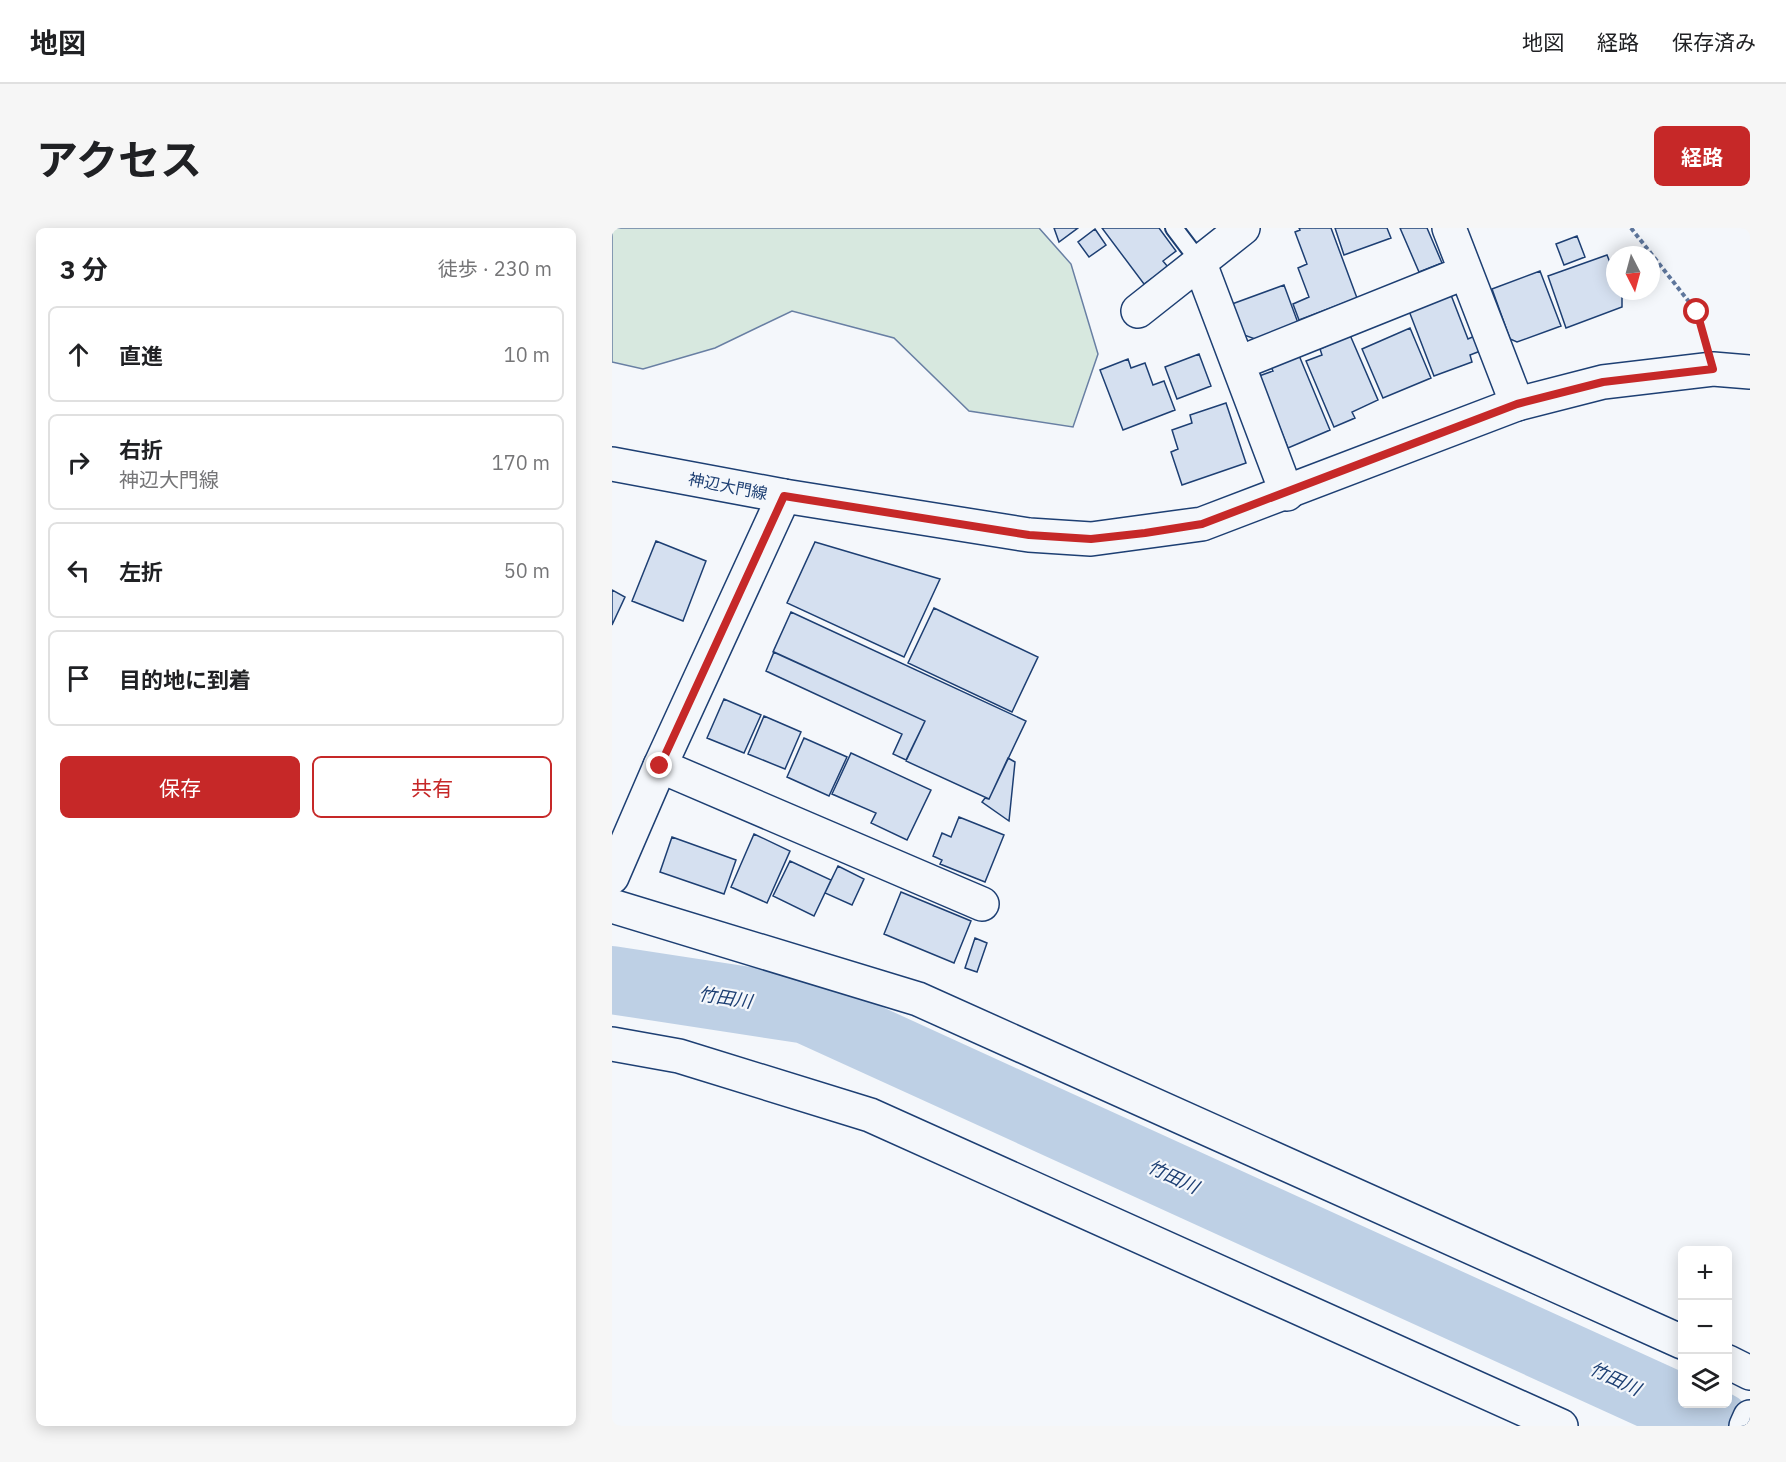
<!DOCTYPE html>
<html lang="ja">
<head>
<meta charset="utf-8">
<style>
	:root { --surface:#fff; --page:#f6f6f6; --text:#202124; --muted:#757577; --line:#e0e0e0; --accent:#c62828 }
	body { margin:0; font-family:"IBM Plex Sans","Noto Sans JP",sans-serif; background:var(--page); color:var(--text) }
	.controls { position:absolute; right:18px; bottom:18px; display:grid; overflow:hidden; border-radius:9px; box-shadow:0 3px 15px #0003 }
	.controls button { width:54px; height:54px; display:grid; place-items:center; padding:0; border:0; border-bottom:2px solid var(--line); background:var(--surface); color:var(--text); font:30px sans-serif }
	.compass { position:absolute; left:994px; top:18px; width:54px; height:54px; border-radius:50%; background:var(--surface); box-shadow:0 3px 15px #0003; rotate:174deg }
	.stop { position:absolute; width:18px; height:18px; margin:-14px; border:4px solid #c62828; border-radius:50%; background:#fff }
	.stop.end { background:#c62828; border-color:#fff; box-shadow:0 2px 6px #0008 }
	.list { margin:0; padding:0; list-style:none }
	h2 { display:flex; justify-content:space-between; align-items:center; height:78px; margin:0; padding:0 24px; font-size:26px }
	h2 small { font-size:20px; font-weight:400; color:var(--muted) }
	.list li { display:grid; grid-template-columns:39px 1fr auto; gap:18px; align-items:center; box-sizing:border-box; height:96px; margin:0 12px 12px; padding:0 12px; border:2px solid var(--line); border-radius:9px }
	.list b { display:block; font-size:22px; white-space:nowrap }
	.list p { margin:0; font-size:20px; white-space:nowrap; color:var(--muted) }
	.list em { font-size:20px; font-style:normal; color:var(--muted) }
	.actions { display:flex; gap:12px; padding:18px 24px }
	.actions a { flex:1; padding:14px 0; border:2px solid var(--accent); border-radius:9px; text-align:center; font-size:21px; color:var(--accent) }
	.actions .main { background:var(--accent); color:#fff }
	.icon { flex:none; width:33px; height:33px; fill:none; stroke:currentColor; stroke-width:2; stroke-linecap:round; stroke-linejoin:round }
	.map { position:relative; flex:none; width:1138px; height:1198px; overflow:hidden; border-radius:9px }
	header { display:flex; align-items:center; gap:36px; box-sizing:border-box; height:84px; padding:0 30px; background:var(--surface); border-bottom:2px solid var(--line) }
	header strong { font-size:28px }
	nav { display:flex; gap:33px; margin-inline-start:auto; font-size:21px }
	.intro { display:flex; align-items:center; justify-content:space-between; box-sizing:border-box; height:144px; padding:0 36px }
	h1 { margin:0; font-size:42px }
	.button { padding:15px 27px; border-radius:9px; background:var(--accent); color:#fff; font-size:21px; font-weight:700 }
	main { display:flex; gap:36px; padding:0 36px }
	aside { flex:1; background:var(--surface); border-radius:9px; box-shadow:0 3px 15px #0003 }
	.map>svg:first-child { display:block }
</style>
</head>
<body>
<header>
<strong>地図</strong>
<nav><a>地図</a><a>経路</a><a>保存済み</a></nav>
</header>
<div class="intro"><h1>アクセス</h1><a class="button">経路</a></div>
<main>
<aside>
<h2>3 分<small>徒歩 · 230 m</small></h2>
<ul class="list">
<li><svg class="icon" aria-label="ahead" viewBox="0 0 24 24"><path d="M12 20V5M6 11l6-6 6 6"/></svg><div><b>直進</b></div><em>10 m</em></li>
<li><svg class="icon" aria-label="right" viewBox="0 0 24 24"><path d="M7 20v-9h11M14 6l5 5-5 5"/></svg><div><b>右折</b><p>神辺大門線</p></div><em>170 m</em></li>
<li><svg class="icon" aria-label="left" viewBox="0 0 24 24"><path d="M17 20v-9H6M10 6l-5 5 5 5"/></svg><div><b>左折</b></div><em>50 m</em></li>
<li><svg class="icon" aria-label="arrive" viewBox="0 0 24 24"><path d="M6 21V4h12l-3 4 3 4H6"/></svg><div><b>目的地に到着</b></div></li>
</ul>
<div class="actions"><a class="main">保存</a><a>共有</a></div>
</aside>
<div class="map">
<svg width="1138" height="1198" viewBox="0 0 1138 1198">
	<rect width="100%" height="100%" fill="#f4f7fb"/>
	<path fill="#d7e8df" stroke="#687fa3" stroke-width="1.5" d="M 0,0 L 427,0 L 459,36 L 486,126 L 461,199 L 357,183 L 282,110 L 180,83 L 103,120 L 31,141 L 0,134 Z"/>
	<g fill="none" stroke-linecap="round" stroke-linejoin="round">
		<path stroke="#bed0e5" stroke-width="68" d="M 0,752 L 195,782 L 1107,1198"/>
	</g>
	<path fill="#d5e0f0" stroke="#1d3f73" stroke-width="1.5" d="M 442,0 L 466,0 L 447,14 Z
		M 490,0 L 547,0 L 564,23 L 551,33 L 556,39 L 532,56 Z
		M 687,0 L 719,0 L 745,70 L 687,92 L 681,76 L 697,69 L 686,40 L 695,36 L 683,4 L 688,2 Z
		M 723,0 L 775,0 L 779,10 L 732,27 Z
		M 788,0 L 815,0 L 830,35 L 807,44 Z
		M 483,1 L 494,17 L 477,29 L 466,14 Z
		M 965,8 L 973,29 L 952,37 L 944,16 Z
		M 995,27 L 1003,47 L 1003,63 L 1010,63 L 1010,79 L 954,100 L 936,48 Z
		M 928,43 L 949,98 L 905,114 L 898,111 L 880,61 Z
		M 672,57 L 686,95 L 643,111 L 632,107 L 620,76 Z
		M 839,67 L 856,111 L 865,107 L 871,122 L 858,127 L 860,134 L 822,148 L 797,83 Z
		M 798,100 L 819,150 L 771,170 L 750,121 Z
		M 738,107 L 766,172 L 740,184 L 743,190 L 722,199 L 694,133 L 710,127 L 708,121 Z
		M 686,125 L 718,202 L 676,220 L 647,148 L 661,143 L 658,137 Z
		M 587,126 L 599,158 L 565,171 L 553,139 Z
		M 516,131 L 519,140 L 533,135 L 541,157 L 552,153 L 563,182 L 511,202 L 488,142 Z
		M 614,175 L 634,235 L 570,257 L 559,224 L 566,221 L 560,202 L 580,195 L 578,187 Z
		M 44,313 L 94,333 L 71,393 L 20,373 Z
		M 203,314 L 328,351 L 292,429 L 175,375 Z
		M 0,362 L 13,369 L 0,397 Z
		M 322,380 L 426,429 L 400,484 L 296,435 Z
		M 179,384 L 414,493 L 377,571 L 294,533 L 313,493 L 161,424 Z
		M 162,424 L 313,493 L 294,532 L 281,526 L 290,506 L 154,443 Z
		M 112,471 L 149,487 L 132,525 L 95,510 Z
		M 152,488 L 189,504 L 173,541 L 136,526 Z
		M 192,510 L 235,529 L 217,568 L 175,549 Z
		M 239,525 L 319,562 L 295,612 L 259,595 L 264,585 L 220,566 Z
		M 396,530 L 403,534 L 397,593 L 370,574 L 373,570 L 377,571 Z
		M 347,589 L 392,607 L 373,654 L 328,636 L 330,632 L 321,628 L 330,605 L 339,609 Z
		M 142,606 L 178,623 L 155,675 L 119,659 Z
		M 60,609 L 124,632 L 112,666 L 48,644 Z
		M 178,633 L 219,652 L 202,688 L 161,668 Z
		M 226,638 L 252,651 L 240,677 L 213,665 Z
		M 289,664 L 359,693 L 342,735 L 272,706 Z
		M 363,710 L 375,715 L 365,744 L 353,740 Z"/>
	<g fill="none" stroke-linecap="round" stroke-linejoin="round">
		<g stroke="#1d3f73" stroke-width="20">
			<path id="lane" d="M 562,0 L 587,33"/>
		</g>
		<g stroke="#1d3f73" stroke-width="36">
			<path id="street" d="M 837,0 L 905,176
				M 587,33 L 675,266
				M 526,83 L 631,0
				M 627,135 L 854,44
				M 48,538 L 370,676
				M 0,678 L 306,771 L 1070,1114
				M 0,816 L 67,828 L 258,887 L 949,1198
				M 1116,1134 L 1138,1145
				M 1134,1198 L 1138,1189"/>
		</g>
		<g stroke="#1d3f73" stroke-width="36">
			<path id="secondary" d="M 0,649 L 48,538 L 172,268"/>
		</g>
		<g stroke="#1d3f73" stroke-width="36">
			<path id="primary" d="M 0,236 L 172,268 L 417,307 L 479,311 L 590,296 L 905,176 L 991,154 L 1101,141 L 1138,144"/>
		</g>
		<path stroke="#5e769c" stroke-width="4" stroke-dasharray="4.5 3" stroke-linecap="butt" d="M 1019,0 L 1085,84 L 1092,108"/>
		<use href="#lane" stroke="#f4f7fb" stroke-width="16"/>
		<use href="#street" stroke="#f4f7fb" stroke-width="33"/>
		<use href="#secondary" stroke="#f4f7fb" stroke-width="33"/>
		<use href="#primary" stroke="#f4f7fb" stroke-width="33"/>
	</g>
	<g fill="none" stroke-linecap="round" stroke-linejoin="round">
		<path stroke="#c62828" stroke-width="8" d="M 48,538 L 172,268 L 417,307 L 479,311 L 533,305 L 590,296 L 905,176 L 991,154 L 1101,141 L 1085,84"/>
	</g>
	<g text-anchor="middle" stroke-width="4.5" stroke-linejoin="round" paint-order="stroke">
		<g font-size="16" fill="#1d3f73" stroke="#f4f7fb">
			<text transform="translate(116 258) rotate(11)" y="6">神辺大門線</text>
		</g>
		<g font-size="18" font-style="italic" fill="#1d3f73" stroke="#f4f7fb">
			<text transform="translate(113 770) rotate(9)" y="6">竹田川</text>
			<text transform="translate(561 949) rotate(25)" y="6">竹田川</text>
			<text transform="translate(1003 1151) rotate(25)" y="6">竹田川</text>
		</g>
	</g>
</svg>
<div class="controls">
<button>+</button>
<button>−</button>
<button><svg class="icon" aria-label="layers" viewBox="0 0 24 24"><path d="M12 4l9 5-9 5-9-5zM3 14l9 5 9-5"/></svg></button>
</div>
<svg class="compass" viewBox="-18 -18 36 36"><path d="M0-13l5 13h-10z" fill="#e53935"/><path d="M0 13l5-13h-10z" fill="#757577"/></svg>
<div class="stop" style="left:1085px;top:84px"></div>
<div class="stop end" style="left:48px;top:538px"></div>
</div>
</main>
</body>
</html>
